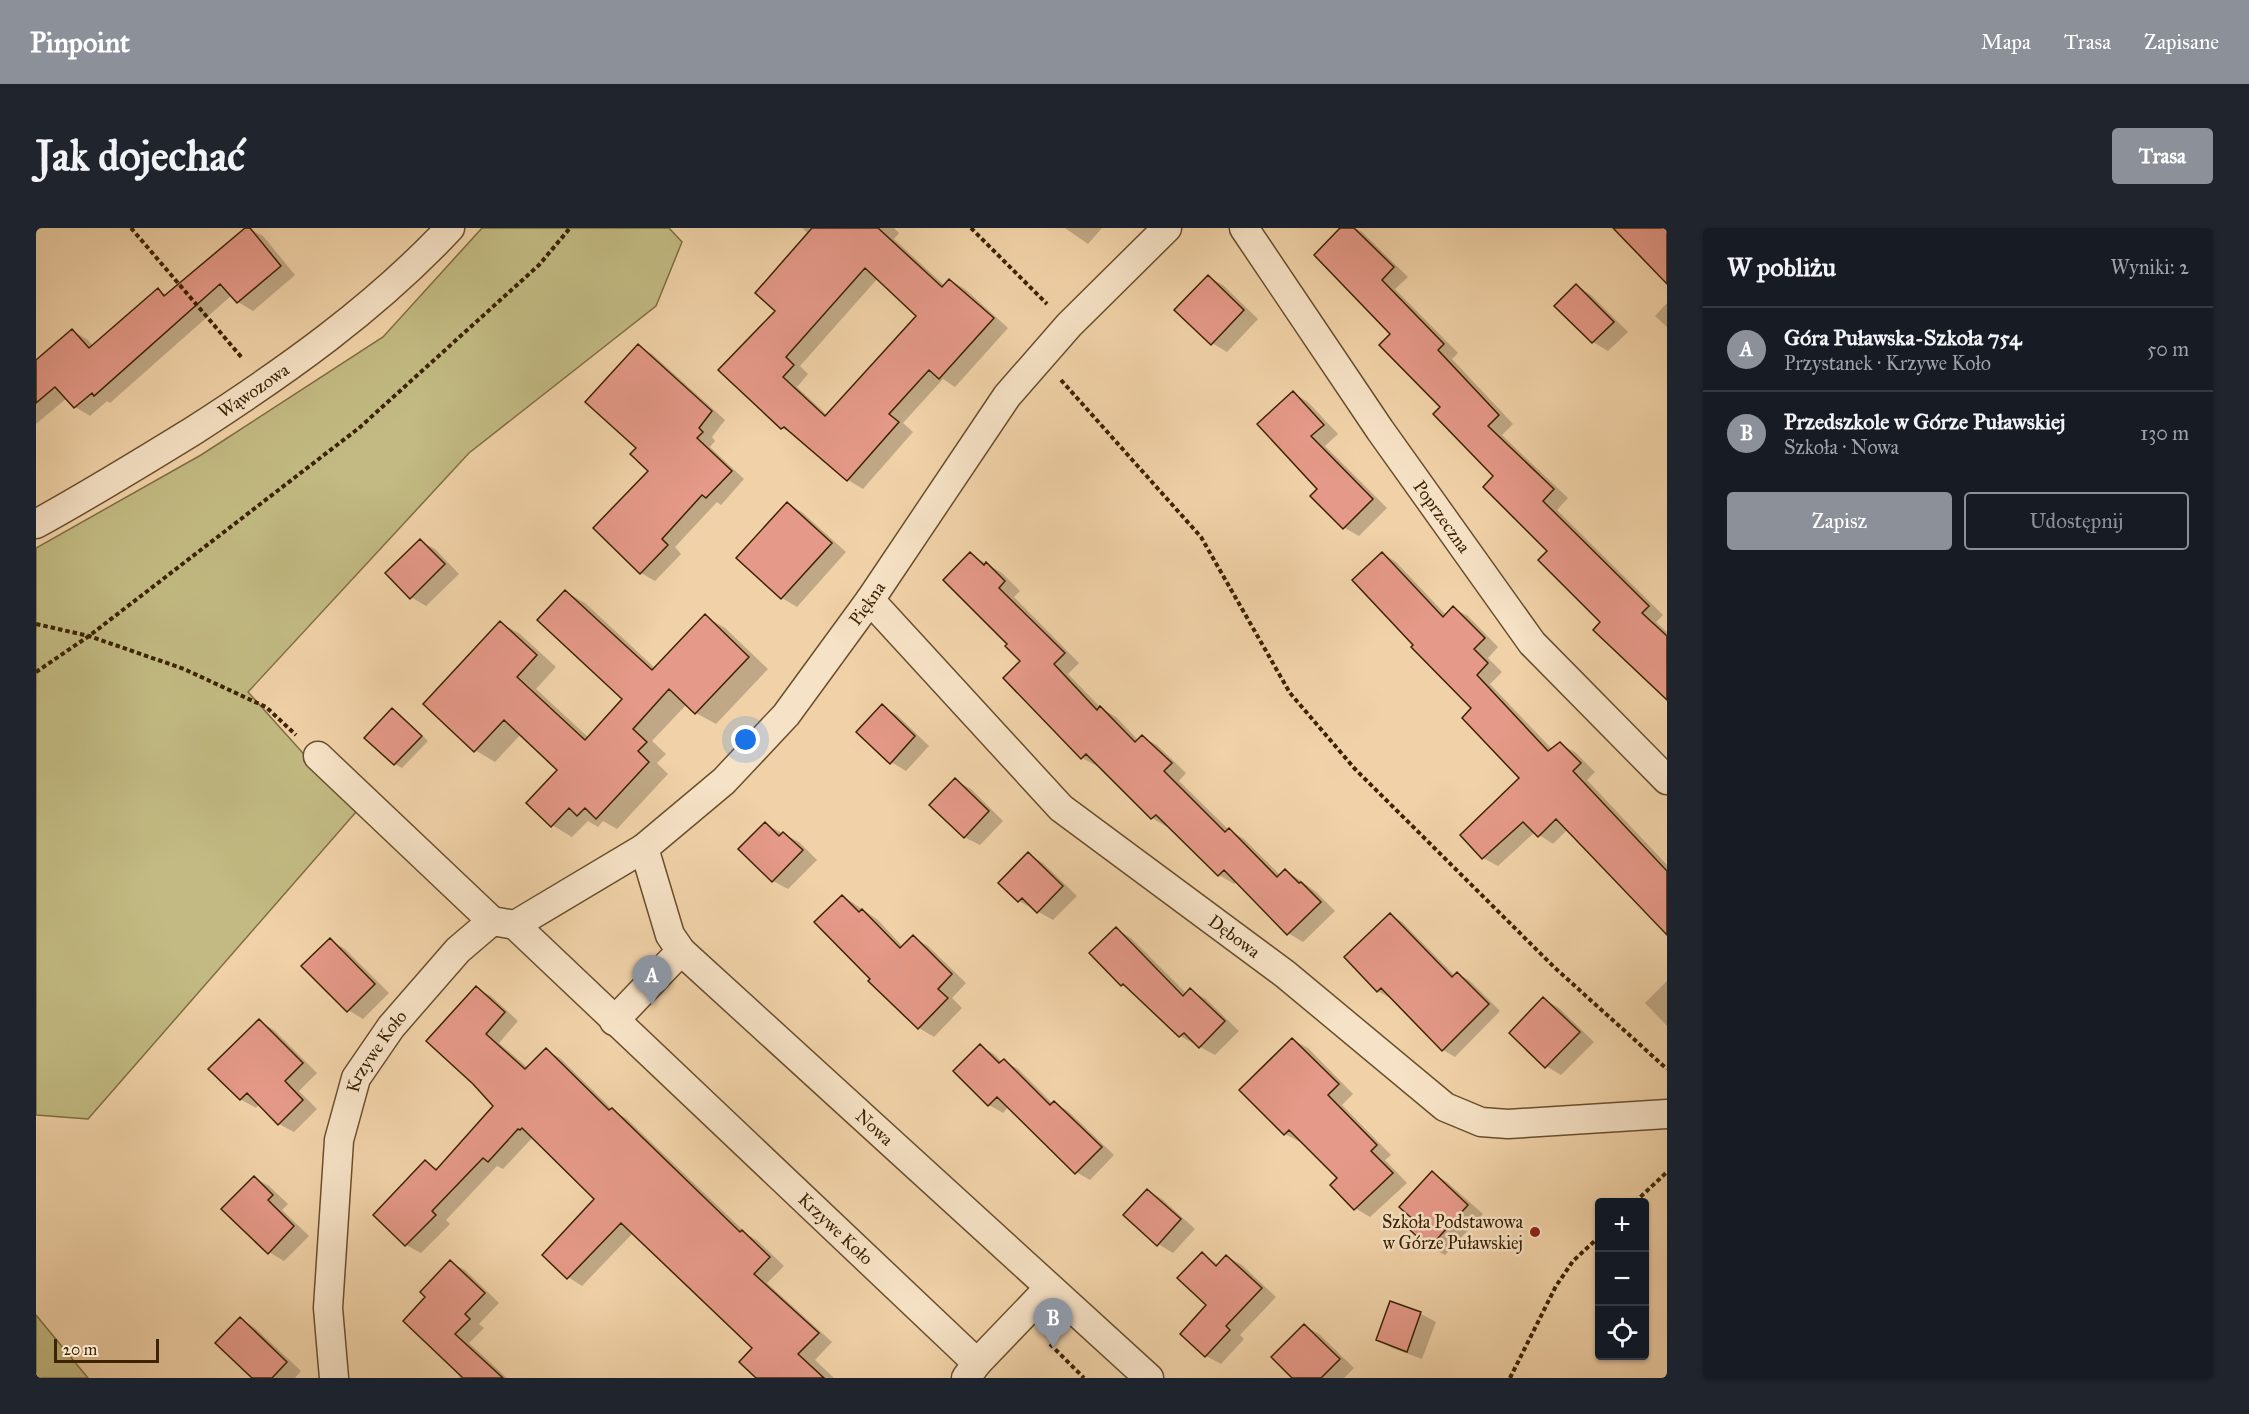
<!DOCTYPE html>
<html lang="pl">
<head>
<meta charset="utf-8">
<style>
	:root { --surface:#171b24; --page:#20242c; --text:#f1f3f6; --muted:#9ea1a6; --line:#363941; --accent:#8c9099 }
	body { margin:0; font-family:"IM FELL Great Primer",serif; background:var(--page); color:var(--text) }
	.controls { position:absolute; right:18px; bottom:18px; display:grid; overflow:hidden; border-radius:6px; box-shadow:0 2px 4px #0004 }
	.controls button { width:54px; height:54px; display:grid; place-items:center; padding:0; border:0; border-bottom:2px solid var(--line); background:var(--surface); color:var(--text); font:30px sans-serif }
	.scale { position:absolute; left:18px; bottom:15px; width:105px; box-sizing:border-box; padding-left:6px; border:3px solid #3c2302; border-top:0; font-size:16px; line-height:21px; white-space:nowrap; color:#3c2302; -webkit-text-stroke:4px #f6e2c6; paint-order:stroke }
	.you { position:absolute; left:710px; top:512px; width:21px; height:21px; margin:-15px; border:4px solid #fff; border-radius:50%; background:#1a73e8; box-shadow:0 0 0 9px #1a73e833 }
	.badge { display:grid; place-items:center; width:39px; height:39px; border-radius:50%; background:var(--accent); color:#fff; font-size:20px; font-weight:700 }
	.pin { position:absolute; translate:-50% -50px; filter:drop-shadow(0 2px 3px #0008) }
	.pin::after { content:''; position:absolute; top:32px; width:21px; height:18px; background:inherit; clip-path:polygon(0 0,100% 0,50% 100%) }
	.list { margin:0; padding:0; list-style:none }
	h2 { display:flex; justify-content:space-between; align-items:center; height:78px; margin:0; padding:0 24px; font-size:26px }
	h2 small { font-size:20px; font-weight:400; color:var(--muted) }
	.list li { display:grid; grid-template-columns:39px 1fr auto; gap:18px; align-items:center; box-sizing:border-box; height:84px; padding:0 24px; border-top:2px solid var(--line) }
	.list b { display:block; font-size:22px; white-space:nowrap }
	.list p { margin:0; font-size:20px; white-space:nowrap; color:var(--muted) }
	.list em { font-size:20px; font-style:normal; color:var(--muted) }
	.actions { display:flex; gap:12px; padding:18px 24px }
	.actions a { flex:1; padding:14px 0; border:2px solid var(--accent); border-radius:6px; text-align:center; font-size:21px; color:var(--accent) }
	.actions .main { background:var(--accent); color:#fff }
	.icon { flex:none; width:33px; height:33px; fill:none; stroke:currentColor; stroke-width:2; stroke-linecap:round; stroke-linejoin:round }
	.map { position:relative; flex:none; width:1631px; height:1150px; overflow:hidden; border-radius:6px }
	header { display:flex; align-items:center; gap:36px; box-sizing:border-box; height:84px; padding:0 30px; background:var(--accent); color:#fff }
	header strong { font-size:28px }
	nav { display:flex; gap:33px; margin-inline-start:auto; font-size:21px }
	.intro { display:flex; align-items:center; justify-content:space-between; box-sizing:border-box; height:144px; padding:0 36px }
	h1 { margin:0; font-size:42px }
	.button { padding:15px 27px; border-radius:6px; background:var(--accent); color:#fff; font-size:21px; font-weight:700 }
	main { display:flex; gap:36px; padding:0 36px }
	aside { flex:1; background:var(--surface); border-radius:6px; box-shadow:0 2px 4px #0004 }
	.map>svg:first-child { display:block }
</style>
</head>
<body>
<header>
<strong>Pinpoint</strong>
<nav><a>Mapa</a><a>Trasa</a><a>Zapisane</a></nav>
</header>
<div class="intro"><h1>Jak dojechać</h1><a class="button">Trasa</a></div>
<main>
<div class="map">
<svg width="1631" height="1150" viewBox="0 0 1631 1150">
	<rect width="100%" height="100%" fill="#f1d2a8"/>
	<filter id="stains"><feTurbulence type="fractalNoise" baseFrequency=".00333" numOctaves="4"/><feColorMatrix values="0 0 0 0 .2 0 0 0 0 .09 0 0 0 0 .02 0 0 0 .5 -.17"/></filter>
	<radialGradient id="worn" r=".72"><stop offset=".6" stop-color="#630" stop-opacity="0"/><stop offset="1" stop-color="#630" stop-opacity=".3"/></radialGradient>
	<path fill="#c2ba82" stroke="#7f6e42" stroke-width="1.5" d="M 446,0 L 633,0 L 646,14 L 620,78 L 433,225 L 212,464 L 320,584 L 52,891 L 0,887 L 0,320 L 165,227 L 347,109 Z
		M 0,1087 L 52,1150 L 0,1150 Z"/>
	<path fill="#0003" fill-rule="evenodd" d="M 212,0 L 227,8 L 259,47 L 217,83 L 202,74 L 196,67 L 74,175 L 71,173 L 54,188 L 39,179 L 31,170 L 0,196 L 0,133 L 37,103 L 52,112 L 57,118 L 122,62 L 131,67 Z
		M 766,0 L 858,0 L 863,5 L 858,11 L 909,58 L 914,52 L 929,61 L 972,100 L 919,159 L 907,151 L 867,195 L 877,204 L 827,261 L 812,252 L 762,208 L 746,200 L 741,83 L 773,6 ZM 842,50 L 883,87 L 791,187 L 761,159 L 772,146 L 764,138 Z
		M 1029,0 L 1066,0 L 1052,16 Z
		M 1306,0 L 1319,0 L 1326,4 L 1372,49 L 1359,61 L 1422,125 L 1416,131 L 1477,196 L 1466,207 L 1532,270 L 1521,282 L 1627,387 L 1620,394 L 1631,404 L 1631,469 L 1567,394 L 1406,179 L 1356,106 Z
		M 1172,49 L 1187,57 L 1222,91 L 1191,124 L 1176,115 Z
		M 1540,58 L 1555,67 L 1592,104 L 1572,123 L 1557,114 L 1520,78 Z
		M 1631,75 L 1631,99 L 1619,88 Z
		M 602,118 L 616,126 L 689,192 L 676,209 L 679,213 L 674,219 L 708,251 L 685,277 L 681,274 L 639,319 L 645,326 L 619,353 L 605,345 L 614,243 L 602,220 Z
		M 1257,165 L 1272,174 L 1302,206 L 1289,218 L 1351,280 L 1323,308 L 1307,299 L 1283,261 Z
		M 752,276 L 767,285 L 810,324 L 761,379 L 746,370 Z
		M 384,313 L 399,321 L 423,346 L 390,378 L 375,369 Z
		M 1346,325 L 1360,334 L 1410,387 L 1417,380 L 1432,388 L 1462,419 L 1452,430 L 1466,444 L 1454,456 L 1516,521 L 1524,516 L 1539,524 L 1559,544 L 1551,552 L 1631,637 L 1631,705 L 1532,601 L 1517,616 L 1499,604 L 1462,638 L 1447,630 L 1485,551 L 1438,481 L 1379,417 Z
		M 934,326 L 966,345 L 984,363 L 978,369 L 1043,435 L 1032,446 L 1065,480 L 1080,489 L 1102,512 L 1106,509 L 1121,517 L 1150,545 L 1143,553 L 1192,601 L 1208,611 L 1244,647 L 1249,643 L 1264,652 L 1280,664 L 1299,683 L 1267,714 L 1252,705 L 1201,653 L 1198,656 L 1183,647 L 1133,597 L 1131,599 L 1116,590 L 1062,537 L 1061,538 L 1046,530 L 986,433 L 973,416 Z
		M 530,364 L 549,375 L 619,440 L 669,388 L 689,400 L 732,441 L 680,496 L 660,485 L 651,476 L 616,513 L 630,526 L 621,535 L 632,546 L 581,601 L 567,593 L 562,599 L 552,593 L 536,609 L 516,597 L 523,542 L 485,506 L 459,534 L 439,522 L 465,395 L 484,406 L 520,439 L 500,461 L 553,510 L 589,471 Z
		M 846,478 L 861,487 L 893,518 L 870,543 L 855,534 Z
		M 357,482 L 364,486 L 392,513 L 366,540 L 359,536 Z
		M 919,552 L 935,561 L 967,593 L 944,617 L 928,609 Z
		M 729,596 L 763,614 L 781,632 L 752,661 L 737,653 Z
		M 992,626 L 1007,635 L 1041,668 L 1017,692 L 983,673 Z
		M 807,668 L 842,692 L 867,719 L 877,709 L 892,718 L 930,755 L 916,770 L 926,780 L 898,809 L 883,800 L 834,753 L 836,751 Z
		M 1355,687 L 1366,694 L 1419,748 L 1421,746 L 1433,752 L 1464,783 L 1419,829 L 1407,822 L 1355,768 L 1354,770 L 1342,763 Z
		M 1080,701 L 1095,710 L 1151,766 L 1154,762 L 1170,771 L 1203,803 L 1179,827 L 1144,808 L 1097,763 L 1086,757 L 1056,725 Z
		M 294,712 L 309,721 L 353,765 L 327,791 L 312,782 Z
		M 1631,753 L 1631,798 L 1609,775 Z
		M 440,760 L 455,768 L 482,793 L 463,815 L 492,840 L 510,822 L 524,830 L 579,884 L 590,890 L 712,1007 L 721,1012 L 748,1038 L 731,1055 L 796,1114 L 779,1132 L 798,1150 L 722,1150 L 718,1120 L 597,1005 L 546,1058 L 532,1049 L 560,971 L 497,909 L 467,941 L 461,938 L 410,992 L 414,996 L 385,1025 L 370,1017 L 339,987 L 389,934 L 403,942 L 459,878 Z
		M 1508,771 L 1523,780 L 1558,814 L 1525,847 L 1510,838 Z
		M 223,793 L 238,802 L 281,845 L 263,863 L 281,881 L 258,904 L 243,896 L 223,876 L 220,880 L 204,871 Z
		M 1257,812 L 1272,820 L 1317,866 L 1306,877 L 1355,927 L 1349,932 L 1371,955 L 1334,989 L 1319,980 L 1303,950 L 1266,913 L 1264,914 L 1249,906 Z
		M 944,818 L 958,826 L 966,834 L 968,833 L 982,841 L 1017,876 L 1018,875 L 1032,883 L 1078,927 L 1054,952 L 1040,944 L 973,878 L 967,885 L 953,877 Z
		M 1396,945 L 1411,954 L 1447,986 L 1409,1027 L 1394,1019 L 1376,1002 L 1382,994 Z
		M 218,950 L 233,958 L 252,976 L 246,982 L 273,1008 L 248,1033 L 233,1024 Z
		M 1111,962 L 1126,971 L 1159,1001 L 1137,1025 L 1122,1016 Z
		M 1166,1026 L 1183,1037 L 1191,1029 L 1206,1037 L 1240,1069 L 1204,1107 L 1208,1111 L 1185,1136 L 1170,1128 L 1172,1077 Z
		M 414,1034 L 429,1042 L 463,1075 L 443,1096 L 448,1100 L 433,1115 L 471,1150 L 422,1150 L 425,1147 L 391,1069 Z
		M 1355,1075 L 1385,1086 L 1400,1094 L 1386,1131 L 1356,1120 L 1341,1111 Z
		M 204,1091 L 219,1100 L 265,1143 L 259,1150 L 218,1150 Z
		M 1268,1098 L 1283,1106 L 1318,1140 L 1308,1150 L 1258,1150 Z"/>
	<path fill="#e59988" stroke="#3c2302" stroke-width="1.5" fill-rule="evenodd" d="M 209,0 L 214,0 L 245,38 L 201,75 L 184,56 L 58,168 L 56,165 L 38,180 L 19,159 L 0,175 L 0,132 L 36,101 L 53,120 L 122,60 L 128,68 Z
		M 776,0 L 842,0 L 906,59 L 913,51 L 958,90 L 903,151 L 893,142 L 853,186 L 863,194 L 811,253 L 748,199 L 745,201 L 682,142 L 739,83 L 719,65 ZM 829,40 L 880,88 L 789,188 L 747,149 L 758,137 L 750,129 Z
		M 1304,0 L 1318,0 L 1358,39 L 1346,52 L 1408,116 L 1402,122 L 1463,187 L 1452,198 L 1518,261 L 1507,273 L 1613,378 L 1606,385 L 1631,408 L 1631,472 L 1557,402 L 1564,394 L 1502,332 L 1511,323 L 1447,259 L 1457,248 L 1397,186 L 1404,179 L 1343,117 L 1354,106 L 1278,27 Z
		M 1577,0 L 1631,0 L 1631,56 Z
		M 1172,47 L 1208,82 L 1175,117 L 1138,82 Z
		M 1540,56 L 1578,94 L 1556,115 L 1518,78 Z
		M 602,116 L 676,183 L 663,200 L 667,204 L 661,210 L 696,243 L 670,270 L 666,267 L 626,311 L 632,317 L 604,346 L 557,300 L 612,243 L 594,226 L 600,220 L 549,174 Z
		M 1257,163 L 1288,197 L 1275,208 L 1337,271 L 1307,301 L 1274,268 L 1281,261 L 1221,196 Z
		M 751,274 L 796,315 L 745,371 L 700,330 Z
		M 384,311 L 409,336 L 374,371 L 349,345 Z
		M 934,324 L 948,337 L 950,334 L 969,353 L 963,360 L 1029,425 L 1018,436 L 1061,482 L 1064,478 L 1099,514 L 1106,507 L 1136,535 L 1128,543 L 1189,604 L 1193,600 L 1241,649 L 1249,641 L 1263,655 L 1265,654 L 1285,674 L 1251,707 L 1188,642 L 1182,648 L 1120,587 L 1115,591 L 1050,526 L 1045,531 L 967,450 L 984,433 L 969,418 L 971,416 L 907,352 Z
		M 1346,324 L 1407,389 L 1417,378 L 1449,410 L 1438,421 L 1452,435 L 1441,447 L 1512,523 L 1524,514 L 1545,535 L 1537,543 L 1631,643 L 1631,707 L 1520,591 L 1502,609 L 1487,594 L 1446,631 L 1424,607 L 1483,550 L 1426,490 L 1435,480 L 1375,419 L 1377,417 L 1316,352 Z
		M 529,362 L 616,442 L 669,386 L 713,429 L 659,486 L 633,461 L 597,501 L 611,514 L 602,523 L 613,534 L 560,591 L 549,580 L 541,588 L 533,580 L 515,599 L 490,575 L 521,542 L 468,492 L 438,524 L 387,476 L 464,393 L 501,427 L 481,449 L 549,512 L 586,471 L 501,392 Z
		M 846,476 L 879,508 L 854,536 L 820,504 Z
		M 356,480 L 386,508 L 358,537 L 328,510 Z
		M 919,550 L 953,583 L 928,610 L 893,577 Z
		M 729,594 L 743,608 L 747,604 L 767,622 L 736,654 L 702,621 Z
		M 992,624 L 1027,658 L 1001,685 L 986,670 L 982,674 L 962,655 Z
		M 806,667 L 823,684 L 826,681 L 864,720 L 877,707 L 916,746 L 902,761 L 912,770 L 882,801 L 832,753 L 834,751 L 778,694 Z
		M 1354,685 L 1416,749 L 1421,744 L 1453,776 L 1406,823 L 1345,760 L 1341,764 L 1308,729 Z
		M 1080,699 L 1147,768 L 1154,760 L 1189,793 L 1163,820 L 1148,805 L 1143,809 L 1087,756 L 1085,758 L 1053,725 Z
		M 294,710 L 339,756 L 311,784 L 265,738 Z
		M 440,758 L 469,784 L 450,806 L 489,841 L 510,820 L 573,882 L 576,880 L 704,1004 L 706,1002 L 734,1029 L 718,1046 L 783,1105 L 762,1126 L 788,1150 L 720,1150 L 703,1134 L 716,1120 L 585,995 L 531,1051 L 506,1027 L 558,971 L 486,900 L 484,902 L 482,901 L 452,934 L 447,930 L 396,983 L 400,987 L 369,1018 L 337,987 L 389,932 L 400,942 L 457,878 L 437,856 L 390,813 Z
		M 1507,769 L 1544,804 L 1509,840 L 1473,805 Z
		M 223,791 L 267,835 L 249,853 L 267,872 L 242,897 L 211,865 L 204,872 L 172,841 Z
		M 1256,810 L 1303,856 L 1292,867 L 1341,917 L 1335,923 L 1357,945 L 1318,982 L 1294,957 L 1301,950 L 1253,902 L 1248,907 L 1203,862 Z
		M 944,816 L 963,835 L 968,831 L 1014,877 L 1018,873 L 1066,919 L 1039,946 L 961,869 L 952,878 L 917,843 Z
		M 1396,943 L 1432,977 L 1393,1020 L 1374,1002 L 1380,994 L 1363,979 Z
		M 218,948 L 237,967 L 232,972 L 258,998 L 232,1026 L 185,981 Z
		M 1111,961 L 1145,991 L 1121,1018 L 1087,987 Z
		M 1166,1024 L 1180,1038 L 1190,1027 L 1226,1060 L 1190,1098 L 1194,1102 L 1169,1129 L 1144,1106 L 1170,1077 L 1141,1050 Z
		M 414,1032 L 449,1065 L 429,1086 L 434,1091 L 419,1106 L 467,1150 L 427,1150 L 367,1093 L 389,1069 L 384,1064 Z
		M 1354,1073 L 1385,1084 L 1371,1124 L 1340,1112 Z
		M 204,1089 L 251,1134 L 236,1150 L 216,1150 L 179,1115 Z
		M 1268,1096 L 1304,1131 L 1285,1150 L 1256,1150 L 1235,1129 Z"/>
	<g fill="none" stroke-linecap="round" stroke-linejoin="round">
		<g stroke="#694f2c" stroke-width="31">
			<g id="street">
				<path id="s1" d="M 1208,0 L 1344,202 L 1496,415 L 1631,552"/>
				<path id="s2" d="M 0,296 C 53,267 105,235 157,203 C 250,143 338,81 414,0"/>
				<path id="s3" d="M 834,372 L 1025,580 L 1249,746 L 1409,879 L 1445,894 L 1472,896 L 1631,886"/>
				<path d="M 282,528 L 456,693"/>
				<path id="s4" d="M 608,620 L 634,707 L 645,723 L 1113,1150"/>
				<path id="s5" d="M 456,693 L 479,697 L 941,1135"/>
				<path id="s6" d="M 479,697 L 608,620 L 688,553 L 750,487 L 834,372 L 971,168 L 1033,97 L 1131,0"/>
				<path d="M 578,793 L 645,723"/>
				<path id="s7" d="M 298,1150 L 292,1080 L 303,912 L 320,850 L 355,799 L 422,722 L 456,693"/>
				<path d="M 930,1150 L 941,1135 L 1013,1060"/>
			</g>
		</g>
		<path stroke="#3c2302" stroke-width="4" stroke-dasharray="4.5 3" stroke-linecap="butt" d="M 95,0 L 207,131
			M 935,0 L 1011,76
			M 1025,152 L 1165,309 L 1254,465 L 1319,541 L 1519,740 L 1631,841
			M 0,396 L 53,408 L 148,441 L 230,479 L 260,507
			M 0,444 L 53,408 L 323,200 L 503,37 L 534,0
			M 1599,974 L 1631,944
			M 1014,1116 L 1048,1150
			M 1474,1150 L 1520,1058 L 1537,1033 L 1564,1008"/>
		<use href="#street" stroke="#f6e2c6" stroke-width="28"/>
	</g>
	<circle fill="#8f2418" stroke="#f6e2c6" stroke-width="2" cx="1499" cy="1004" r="6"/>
	<g text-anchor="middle" stroke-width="5" stroke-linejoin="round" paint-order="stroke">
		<g font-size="18" fill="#3c2302" stroke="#f6e2c6">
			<text dy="6" stroke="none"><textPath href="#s2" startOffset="255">Wąwozowa</textPath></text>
			<text dy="6" stroke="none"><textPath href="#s1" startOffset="350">Poprzeczna</textPath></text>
			<text dy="6" stroke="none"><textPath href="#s6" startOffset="483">Piękna</textPath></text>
			<text dy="6" stroke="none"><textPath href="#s3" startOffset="498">Dębowa</textPath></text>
			<text dy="6" stroke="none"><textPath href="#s7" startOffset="336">Krzywe Koło</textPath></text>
			<text dy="6" stroke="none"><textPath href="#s4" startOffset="372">Nowa</textPath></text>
			<text dy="6" stroke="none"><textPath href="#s5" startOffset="465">Krzywe Koło</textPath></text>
		</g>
		<g font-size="18" fill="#3c2302" stroke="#f6e2c6" text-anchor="end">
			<text x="1487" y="1000">Szkoła Podstawowa<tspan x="1487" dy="21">w Górze Puławskiej</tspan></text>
		</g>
	</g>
	<rect width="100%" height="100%" filter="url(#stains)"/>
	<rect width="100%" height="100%" fill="url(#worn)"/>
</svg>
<div class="controls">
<button>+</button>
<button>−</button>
<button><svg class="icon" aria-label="locate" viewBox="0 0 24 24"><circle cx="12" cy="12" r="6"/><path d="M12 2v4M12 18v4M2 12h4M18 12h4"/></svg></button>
</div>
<div class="scale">20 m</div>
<div class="you"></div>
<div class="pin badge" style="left:616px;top:777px">A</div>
<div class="pin badge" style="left:1017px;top:1120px">B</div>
</div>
<aside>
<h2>W pobliżu<small>Wyniki: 2</small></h2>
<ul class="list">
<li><span class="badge">A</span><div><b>Góra Puławska-Szkoła 754</b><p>Przystanek · Krzywe Koło</p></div><em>50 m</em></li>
<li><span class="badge">B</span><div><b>Przedszkole w Górze Puławskiej</b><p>Szkoła · Nowa</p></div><em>130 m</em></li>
</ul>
<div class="actions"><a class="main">Zapisz</a><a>Udostępnij</a></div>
</aside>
</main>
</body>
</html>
